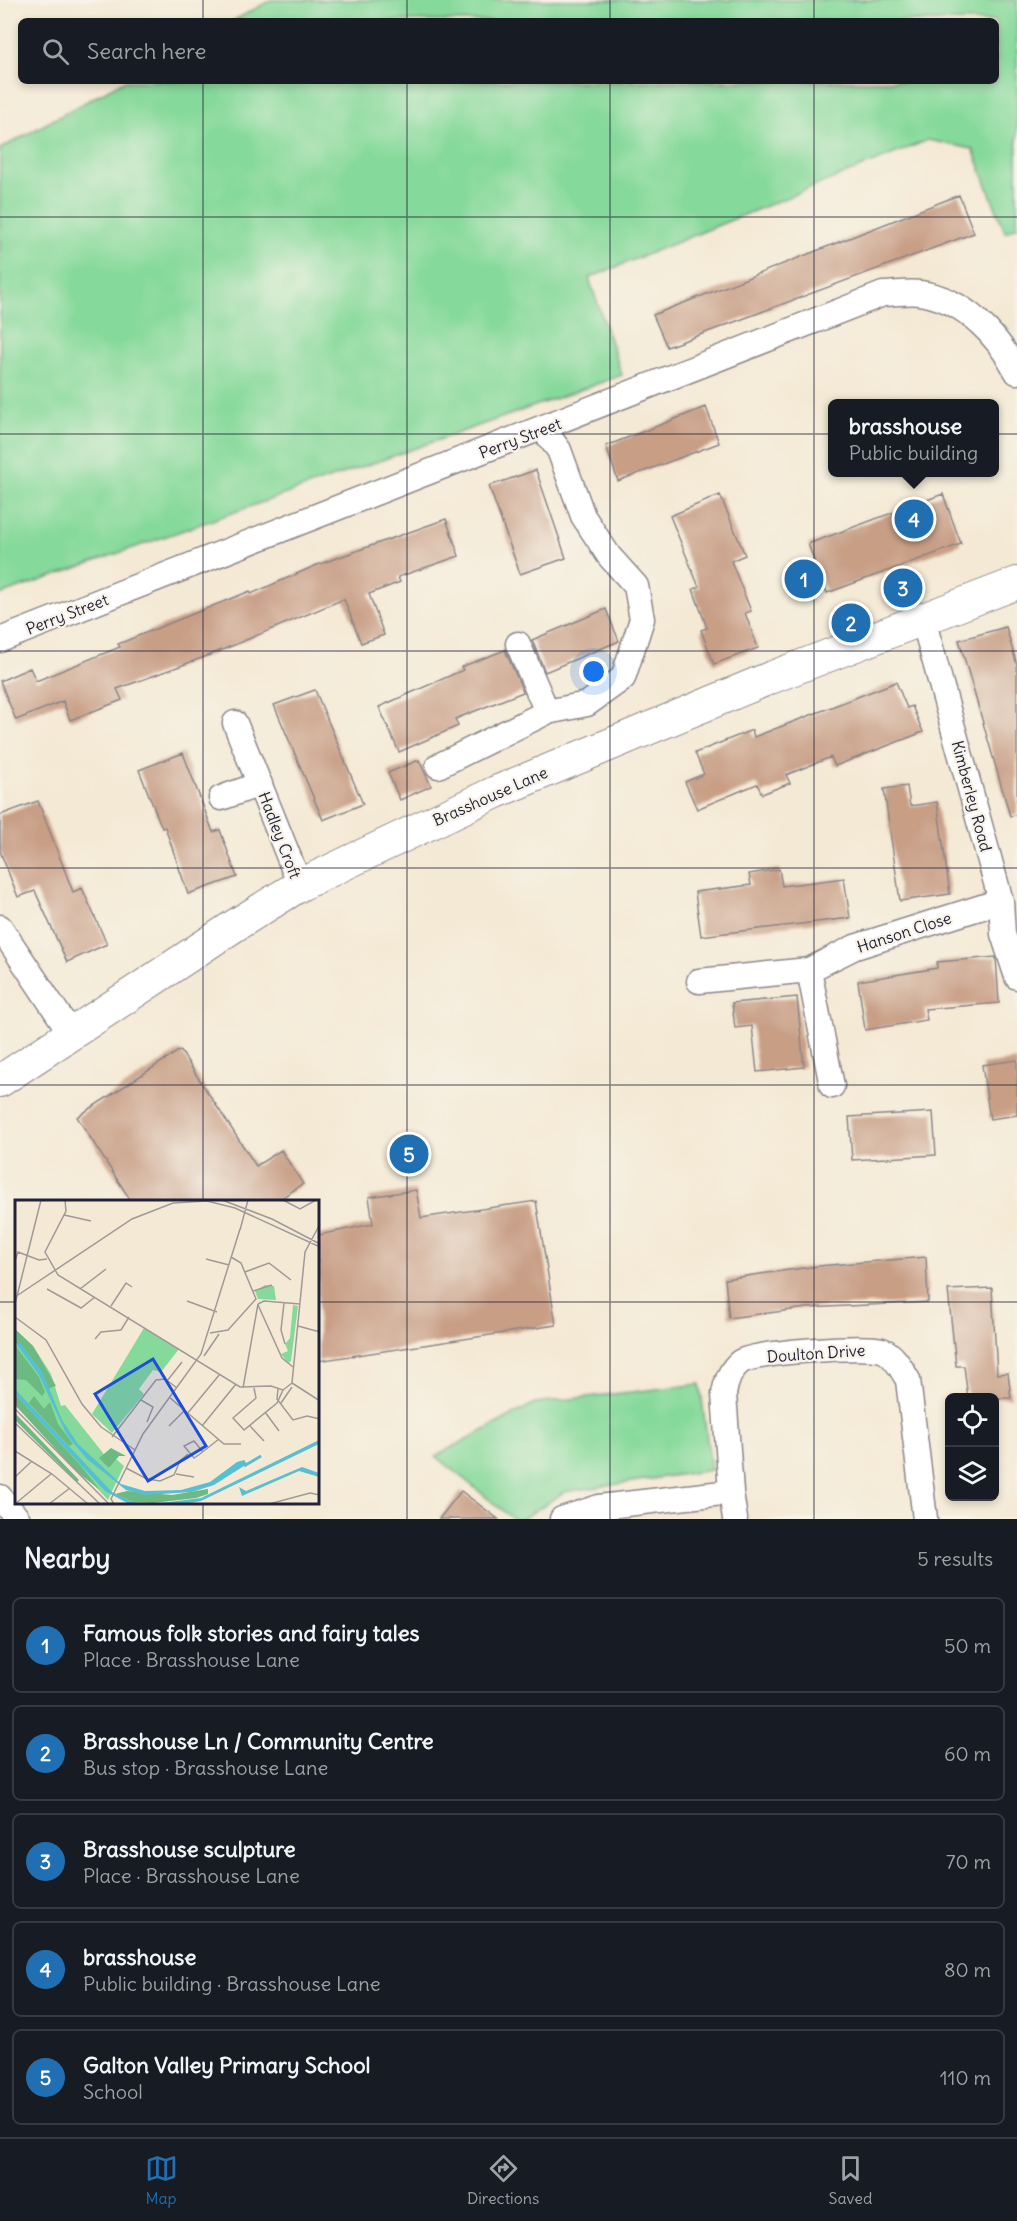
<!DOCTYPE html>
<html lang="en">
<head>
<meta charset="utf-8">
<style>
	:root { --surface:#171b24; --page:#20242c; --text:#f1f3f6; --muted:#9ea1a6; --line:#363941; --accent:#1f6fb2 }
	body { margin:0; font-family:Delius,sans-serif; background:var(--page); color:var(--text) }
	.controls { position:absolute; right:18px; bottom:18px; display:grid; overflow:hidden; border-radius:9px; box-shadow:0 3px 9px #0003 }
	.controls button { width:54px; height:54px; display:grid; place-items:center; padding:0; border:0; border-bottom:2px solid var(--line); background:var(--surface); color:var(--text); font:30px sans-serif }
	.you { position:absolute; left:594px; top:672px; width:21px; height:21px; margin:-15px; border:4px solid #fff; border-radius:50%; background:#1a73e8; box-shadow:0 0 0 9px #1a73e833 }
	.badge { display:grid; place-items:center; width:39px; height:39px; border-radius:50%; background:var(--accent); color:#fff; font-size:20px; font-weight:700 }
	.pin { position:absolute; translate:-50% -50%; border:3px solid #fff; box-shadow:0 2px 6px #0006 }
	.popup { position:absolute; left:828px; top:399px; width:171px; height:78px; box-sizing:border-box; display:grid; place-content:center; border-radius:9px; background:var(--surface); filter:drop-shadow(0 2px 4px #0005); font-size:20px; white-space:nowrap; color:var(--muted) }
	.popup b { font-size:22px; color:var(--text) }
	.popup::after { content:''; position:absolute; left:50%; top:100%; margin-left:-12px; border:12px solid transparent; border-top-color:var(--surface) }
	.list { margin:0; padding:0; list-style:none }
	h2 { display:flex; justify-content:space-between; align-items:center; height:78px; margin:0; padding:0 24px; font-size:26px }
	h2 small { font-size:20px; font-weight:400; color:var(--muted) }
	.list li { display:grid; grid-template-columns:39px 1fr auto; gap:18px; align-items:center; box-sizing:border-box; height:96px; margin:0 12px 12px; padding:0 12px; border:2px solid var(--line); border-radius:9px }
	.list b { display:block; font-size:22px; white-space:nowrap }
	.list p { margin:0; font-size:20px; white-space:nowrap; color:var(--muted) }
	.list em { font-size:20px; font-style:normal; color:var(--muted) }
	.icon { flex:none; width:33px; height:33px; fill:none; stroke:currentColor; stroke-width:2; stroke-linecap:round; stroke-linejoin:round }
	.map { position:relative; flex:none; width:1017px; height:1519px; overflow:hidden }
	.search { position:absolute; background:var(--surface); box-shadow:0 3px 9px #0003; left:18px; right:18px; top:18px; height:66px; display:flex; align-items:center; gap:15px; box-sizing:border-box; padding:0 21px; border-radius:9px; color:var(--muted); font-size:22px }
	.sheet { height:618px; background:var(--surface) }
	nav { display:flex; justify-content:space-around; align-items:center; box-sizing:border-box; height:84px; border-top:2px solid var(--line); background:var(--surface); font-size:16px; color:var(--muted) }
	nav a { display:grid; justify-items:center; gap:3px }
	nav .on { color:var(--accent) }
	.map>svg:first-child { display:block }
</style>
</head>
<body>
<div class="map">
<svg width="1017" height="1519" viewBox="0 0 1017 1519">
	<rect width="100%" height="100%" fill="#f7f3e8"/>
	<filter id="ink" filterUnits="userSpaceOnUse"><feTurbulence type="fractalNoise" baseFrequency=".0167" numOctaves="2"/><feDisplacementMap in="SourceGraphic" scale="12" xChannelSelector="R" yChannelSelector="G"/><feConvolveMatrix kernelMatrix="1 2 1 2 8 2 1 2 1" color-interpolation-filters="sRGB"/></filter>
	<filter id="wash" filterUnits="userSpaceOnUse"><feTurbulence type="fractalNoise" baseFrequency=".008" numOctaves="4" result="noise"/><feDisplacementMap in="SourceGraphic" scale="24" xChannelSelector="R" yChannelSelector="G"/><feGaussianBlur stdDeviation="1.35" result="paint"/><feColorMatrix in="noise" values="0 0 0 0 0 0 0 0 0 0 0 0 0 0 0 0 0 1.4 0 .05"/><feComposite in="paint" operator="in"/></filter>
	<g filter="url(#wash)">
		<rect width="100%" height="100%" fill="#f4e9d4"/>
		<path fill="#85d99a" stroke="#547e6a" stroke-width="1.5" d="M 271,0 L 1017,0 L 1017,227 L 1005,232 L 973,149 L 928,140 L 589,278 L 622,375 L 0,595 L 0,149 L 124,81 L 996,81 L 996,21 L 233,21 Z
			M 700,1384 L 711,1470 L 564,1492 L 522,1519 L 513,1519 L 436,1456 L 535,1403 Z"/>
		<g id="blocks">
			<path fill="#c89e85" d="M 959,195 L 974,233 L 667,347 L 653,315 Z
				M 706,407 L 719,443 L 618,481 L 606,446 Z
				M 536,470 L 566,558 L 520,574 L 489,486 Z
				M 943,494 L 961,544 L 827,593 L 808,544 Z
				M 720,495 L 745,555 L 731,561 L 751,611 L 745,613 L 758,648 L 714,664 L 701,630 L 707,628 L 693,589 L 699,587 L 670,516 Z
				M 446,519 L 459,556 L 398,577 L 400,582 L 369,594 L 384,635 L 361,643 L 344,599 L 210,655 L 117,689 L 122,700 L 70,720 L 63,701 L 16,720 L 0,681 L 30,668 L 36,681 L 120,647 L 118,644 L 250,591 L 251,594 L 317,565 Z
				M 606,609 L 619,641 L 545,672 L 532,640 Z
				M 1006,627 L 1017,665 L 1017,815 L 1010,816 L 959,640 Z
				M 505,650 L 523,692 L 455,719 L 458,726 L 399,752 L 379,707 L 463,670 L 461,667 Z
				M 896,682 L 907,708 L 912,706 L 923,732 L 835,766 L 831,757 L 786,775 L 790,783 L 762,794 L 757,784 L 697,809 L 685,782 L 704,774 L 695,753 L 752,730 L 754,737 Z
				M 315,690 L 363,804 L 323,820 L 274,705 Z
				M 183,753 L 213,832 L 220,830 L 237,877 L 188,894 L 165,827 L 162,828 L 139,770 Z
				M 419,760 L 431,786 L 400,800 L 388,773 Z
				M 907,786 L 910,806 L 937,802 L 950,894 L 900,901 L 884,789 Z
				M 38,801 L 73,892 L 82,888 L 107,944 L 67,962 L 35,891 L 18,897 L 0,851 L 0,815 Z
				M 779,869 L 782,886 L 844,878 L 850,918 L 701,936 L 695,892 L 751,885 L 749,874 Z
				M 996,957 L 999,1003 L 925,1009 L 927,1020 L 865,1030 L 858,981 L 937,968 L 937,962 Z
				M 797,997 L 804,1067 L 757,1072 L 752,1026 L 735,1028 L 732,1003 Z
				M 180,1050 L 256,1166 L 281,1150 L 303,1184 L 277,1201 L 131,1201 L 77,1117 Z
				M 1017,1060 L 1017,1115 L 990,1119 L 982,1065 Z
				M 933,1112 L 936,1155 L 852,1160 L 849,1117 Z
				M 416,1190 L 421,1218 L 536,1201 L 556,1325 L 318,1361 L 318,1235 L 373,1224 L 369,1197 Z
				M 926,1257 L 928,1302 L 807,1308 L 729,1318 L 725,1279 L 818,1266 Z
				M 992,1288 L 997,1374 L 1008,1373 L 1011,1398 L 968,1398 L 964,1366 L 956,1366 L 948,1290 Z
				M 461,1491 L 498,1519 L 439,1519 Z"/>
		</g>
	</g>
	<g filter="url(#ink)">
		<use href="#blocks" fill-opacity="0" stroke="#8b8688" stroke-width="1.5"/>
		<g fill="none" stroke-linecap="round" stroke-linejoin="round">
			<g stroke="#8b8688" stroke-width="27">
				<path id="minor" d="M 923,619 L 1001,901 L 1003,934 L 1017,977
					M 0,640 L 883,294 C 895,294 909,291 920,293 C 964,299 997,335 1017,372
					M 518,644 L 547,712
					M 235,723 L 300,885
					M 438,766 L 547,712 L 587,704 L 623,678 L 642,619 L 636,586 L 609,556 L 583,516 L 559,450 L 543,429
					M 221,798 L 260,784
					M 0,927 L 72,1035
					M 809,970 L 832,1086
					M 699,981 L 809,970 L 855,947 L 1001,901
					M 0,1497 L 18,1519
					M 562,1519 L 599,1507 L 731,1492
					M 735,1519 L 731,1492 L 724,1394 C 726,1382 730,1370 740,1362 C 754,1352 864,1345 882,1350 C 894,1354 902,1370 908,1380 L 925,1519"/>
			</g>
			<g stroke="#8b8688" stroke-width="34">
				<path id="tertiary" d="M 0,1081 L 234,926 L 300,885 L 496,792 L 770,678 L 1017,583"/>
			</g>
			<use href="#minor" stroke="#fff" stroke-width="24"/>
			<use href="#tertiary" stroke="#fff" stroke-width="32"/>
		</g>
	</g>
	<path fill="none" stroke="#22223b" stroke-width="1.5" stroke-opacity="0.55" d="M 203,0 L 203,21M 407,0 L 407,21M 610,0 L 610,21M 814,0 L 814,21M 203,81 L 203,1201M 407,81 L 407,1519M 610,81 L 610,1519M 814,81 L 814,1519M 0,217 L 1017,217M 0,434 L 1017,434M 0,651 L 1017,651M 0,868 L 1017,868M 0,1085 L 1017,1085M 0,1302 L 16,1302M 318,1302 L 1017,1302M 203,1502 L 203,1519"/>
	<g text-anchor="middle" stroke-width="4.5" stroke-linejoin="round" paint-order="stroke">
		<g font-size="16" fill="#22223b" stroke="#f7f3e8">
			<text transform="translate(520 438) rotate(-21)" y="6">Perry Street</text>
			<text transform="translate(67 614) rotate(-21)" y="6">Perry Street</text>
			<text transform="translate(490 796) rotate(-24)" y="6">Brasshouse Lane</text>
			<text transform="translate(972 796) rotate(75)" y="6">Kimberley Road</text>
			<text transform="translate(280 835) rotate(69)" y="6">Hadley Croft</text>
			<text transform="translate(904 932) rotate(-18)" y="6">Hanson Close</text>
			<text transform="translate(816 1353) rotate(-4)" y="6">Doulton Drive</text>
		</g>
	</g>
	<g transform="translate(15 1200)">
		<rect width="304" height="304" fill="#f4e9d4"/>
		<path d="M 250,85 L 259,86 L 261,100 L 243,99 L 240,91 ZM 278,105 L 283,106 L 276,161 L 273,163 L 266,154 L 273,151 L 270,144 L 275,138 ZM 129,128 L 164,149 L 146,172 L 138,170 L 124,189 L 129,194 L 97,233 L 77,214 ZM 0,129 L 18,146 L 36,174 L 46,206 L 50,205 L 88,253 L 94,268 L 101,259 L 109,266 L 93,300 L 0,200 Z" fill="#85d99a"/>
		<path d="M 0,129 L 18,146 L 41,186 L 32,189 L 27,175 L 0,142 ZM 0,145 L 24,177 L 30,192 L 27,196 L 11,180 L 0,179 ZM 0,194 L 66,266 L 85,290 L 61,271 L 0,205 ZM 19,196 L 29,209 L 35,202 L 43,224 L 58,244 L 54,246 L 14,203 ZM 0,213 L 64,280 L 62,282 L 0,220 ZM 96,248 L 111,256 L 104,256 L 94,268 L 84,258 ZM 193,289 L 193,294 L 181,298 L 138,303 L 118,302 L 100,294 L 112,291 L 157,295 Z" fill="#6cb982"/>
		<path d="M 0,142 L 6,144 L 27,171 L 47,220 L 63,244 L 106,284 L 130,291 L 166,290 L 195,282 L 222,262 L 229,260 L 232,264 L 199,285 L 177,292 L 130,295 L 111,290 L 72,259 L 52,235 L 24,175 ZM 0,189 L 97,292 L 118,302 L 138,304 L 186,298 L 304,240 L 304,244 L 186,301 L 169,304 L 114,304 L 90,291 L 0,194 ZM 287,267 L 304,273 L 304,277 L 284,271 L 227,296 L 224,287 L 231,291 Z" fill="#56bfd3"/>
		<path fill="none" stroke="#56bfd3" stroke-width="3" d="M 229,266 L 246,256"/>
		<path fill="none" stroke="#a09997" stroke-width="1.5" d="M 50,0 L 51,11 L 30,52 L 43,75 L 225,187 L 256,186 L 268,190 L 277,183M 207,0 L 257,19 L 305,44M 268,0 L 285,9 L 301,0M 49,15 L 76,21M 225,30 L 233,0M 191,59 L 214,65M 0,61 L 3,52 L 24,60 L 32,59M 230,72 L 254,63 L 276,80M 32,89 L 66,108 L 80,97M 65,89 L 91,69M 238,91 L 257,85M 0,97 L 117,19 L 158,3 L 192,1 L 220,8 L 305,47M 172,101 L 202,112M 269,103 L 266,130 L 270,144M 0,104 L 26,0M 243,104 L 249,101 L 285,104M 243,105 L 267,158 L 278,167M 96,106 L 111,83 L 117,87M 0,117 L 31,140 L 67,204 L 86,227 L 120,250M 283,126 L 305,132M 195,133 L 213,130 L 241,99 L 226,63 L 216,57M 80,139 L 86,132 L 106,130 L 114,117M 189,156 L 204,134M 152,181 L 167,162M 277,183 L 290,52 L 305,24M 277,183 L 305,201M 228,188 L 243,104M 239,188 L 241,198 L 218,218 L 229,230 L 262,203 L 268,190M 263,189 L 262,199 L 278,220 L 292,216 L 305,219M 154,197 L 209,244 L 226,244M 126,200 L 138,207 L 132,222M 266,203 L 277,187M 0,209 L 94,304M 250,212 L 264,231M 172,214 L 205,174M 0,223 L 85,304M 154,226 L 169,211M 187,226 L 221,184M 235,226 L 249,241M 97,237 L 141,180 L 150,179 L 162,188M 0,251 L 37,274 L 73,304M 188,252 L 179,241 L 169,246 L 179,258 L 185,254 L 204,239M 111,268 L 132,279 L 145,281 L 159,275 L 165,261 L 173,254M 161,274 L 179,277M 0,277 L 17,261M 0,304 L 36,274M 34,304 L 55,288M 99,304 L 96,299 L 128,234 L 186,154 L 225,29M 254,304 L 295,293 L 305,295"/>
		<path fill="#1d4ed8" fill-opacity="0.15" stroke="#1d4ed8" stroke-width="3" d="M 138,159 L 191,246 L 133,281 L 80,194 Z"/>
		<rect width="304" height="304" fill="none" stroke="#22223b" stroke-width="3"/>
	</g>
</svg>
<div class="controls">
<button><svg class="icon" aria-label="locate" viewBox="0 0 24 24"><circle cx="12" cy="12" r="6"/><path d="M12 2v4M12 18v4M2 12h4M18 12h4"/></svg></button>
<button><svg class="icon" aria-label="layers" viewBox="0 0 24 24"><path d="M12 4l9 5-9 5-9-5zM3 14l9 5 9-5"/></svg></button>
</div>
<div class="you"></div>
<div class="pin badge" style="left:804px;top:579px">1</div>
<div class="pin badge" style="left:851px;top:623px">2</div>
<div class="pin badge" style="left:903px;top:588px">3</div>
<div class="pin badge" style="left:914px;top:519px">4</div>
<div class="popup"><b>brasshouse</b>Public building</div>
<div class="pin badge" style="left:409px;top:1154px">5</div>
<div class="search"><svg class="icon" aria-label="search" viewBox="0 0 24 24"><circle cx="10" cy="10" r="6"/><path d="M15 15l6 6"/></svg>Search here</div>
</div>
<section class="sheet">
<h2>Nearby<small>5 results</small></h2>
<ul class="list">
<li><span class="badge">1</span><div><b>Famous folk stories and fairy tales</b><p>Place · Brasshouse Lane</p></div><em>50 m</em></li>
<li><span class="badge">2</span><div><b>Brasshouse Ln / Community Centre</b><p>Bus stop · Brasshouse Lane</p></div><em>60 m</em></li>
<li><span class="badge">3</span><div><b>Brasshouse sculpture</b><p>Place · Brasshouse Lane</p></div><em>70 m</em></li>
<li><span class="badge">4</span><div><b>brasshouse</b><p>Public building · Brasshouse Lane</p></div><em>80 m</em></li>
<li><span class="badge">5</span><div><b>Galton Valley Primary School</b><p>School</p></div><em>110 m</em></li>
</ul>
</section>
<nav>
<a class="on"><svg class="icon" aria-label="map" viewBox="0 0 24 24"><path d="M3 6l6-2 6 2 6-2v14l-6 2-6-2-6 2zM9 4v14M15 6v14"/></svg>Map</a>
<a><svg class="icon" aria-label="directions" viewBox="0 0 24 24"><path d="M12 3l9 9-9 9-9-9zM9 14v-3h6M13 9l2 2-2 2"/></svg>Directions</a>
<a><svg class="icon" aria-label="saved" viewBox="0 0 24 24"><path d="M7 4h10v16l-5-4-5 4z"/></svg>Saved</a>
</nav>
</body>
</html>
